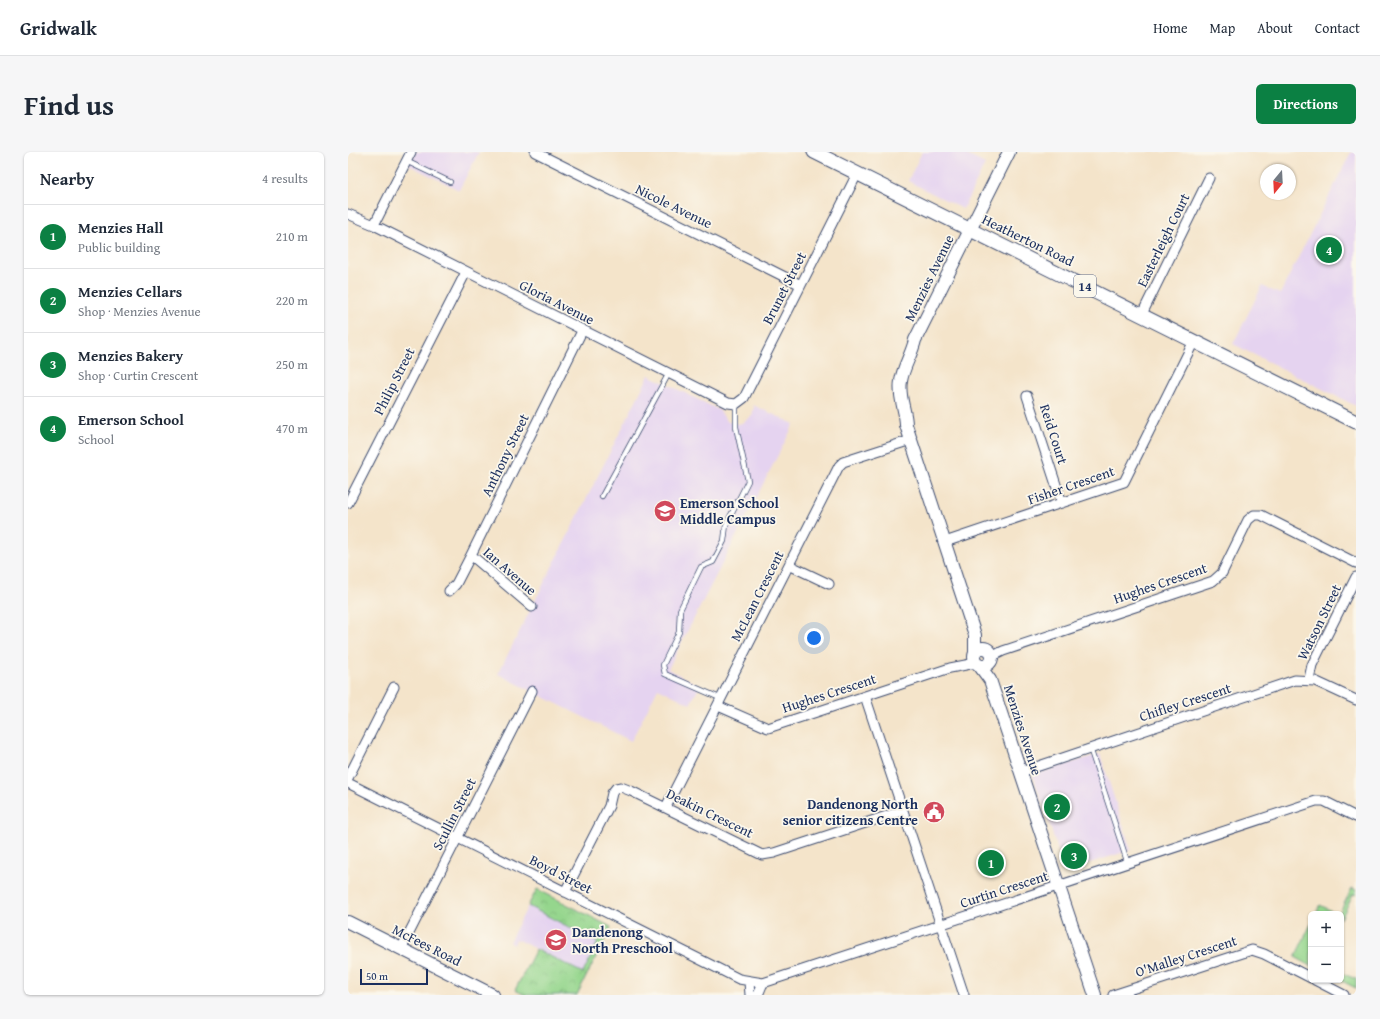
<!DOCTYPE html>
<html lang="en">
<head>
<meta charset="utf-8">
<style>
	:root { --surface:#fff; --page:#f6f6f7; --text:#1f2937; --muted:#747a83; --line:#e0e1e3; --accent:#0b8043 }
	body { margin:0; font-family:"Gentium Book Plus",serif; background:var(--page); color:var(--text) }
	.controls { position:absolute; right:12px; bottom:12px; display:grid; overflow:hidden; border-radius:6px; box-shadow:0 1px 3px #0004 }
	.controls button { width:36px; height:36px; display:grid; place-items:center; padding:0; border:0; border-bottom:1px solid var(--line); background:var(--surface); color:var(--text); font:20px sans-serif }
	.compass { position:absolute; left:912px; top:12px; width:36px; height:36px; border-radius:50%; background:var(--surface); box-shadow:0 1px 3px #0004; rotate:198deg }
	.scale { position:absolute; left:12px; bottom:10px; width:68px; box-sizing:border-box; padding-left:4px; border:2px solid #1b2f5e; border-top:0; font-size:11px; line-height:14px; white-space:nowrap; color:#1b2f5e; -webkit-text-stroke:3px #fbf7ec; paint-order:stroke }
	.you { position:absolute; left:466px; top:486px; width:14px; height:14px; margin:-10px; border:3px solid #fff; border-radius:50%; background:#1a73e8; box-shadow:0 0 0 6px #1a73e833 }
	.badge { display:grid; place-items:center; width:26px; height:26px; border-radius:50%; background:var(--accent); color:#fff; font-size:13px; font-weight:700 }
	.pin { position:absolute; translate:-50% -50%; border:2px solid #fff; box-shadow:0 1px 4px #0006 }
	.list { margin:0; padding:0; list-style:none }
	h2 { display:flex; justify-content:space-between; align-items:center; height:52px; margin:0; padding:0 16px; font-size:17px }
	h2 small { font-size:13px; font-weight:400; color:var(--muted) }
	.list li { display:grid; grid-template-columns:26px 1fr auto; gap:12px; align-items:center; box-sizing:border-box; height:64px; padding:0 16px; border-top:1px solid var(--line) }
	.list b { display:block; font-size:15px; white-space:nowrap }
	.list p { margin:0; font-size:13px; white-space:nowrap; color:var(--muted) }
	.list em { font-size:13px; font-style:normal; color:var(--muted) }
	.map { position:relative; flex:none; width:1008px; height:843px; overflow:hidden; border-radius:6px }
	header { display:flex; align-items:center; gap:24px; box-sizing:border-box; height:56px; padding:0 20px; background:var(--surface); border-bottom:1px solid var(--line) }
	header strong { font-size:19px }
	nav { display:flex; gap:22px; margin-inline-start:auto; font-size:14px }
	.intro { display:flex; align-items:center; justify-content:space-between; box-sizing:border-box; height:96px; padding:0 24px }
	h1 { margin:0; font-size:28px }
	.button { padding:10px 18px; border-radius:6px; background:var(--accent); color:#fff; font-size:14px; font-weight:700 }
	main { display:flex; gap:24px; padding:0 24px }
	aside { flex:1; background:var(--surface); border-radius:6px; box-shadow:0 1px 3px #0004 }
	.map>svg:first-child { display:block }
</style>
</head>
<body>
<header>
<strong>Gridwalk</strong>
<nav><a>Home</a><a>Map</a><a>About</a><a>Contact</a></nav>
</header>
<div class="intro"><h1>Find us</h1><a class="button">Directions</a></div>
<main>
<aside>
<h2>Nearby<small>4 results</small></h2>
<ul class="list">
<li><span class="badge">1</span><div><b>Menzies Hall</b><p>Public building</p></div><em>210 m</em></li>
<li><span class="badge">2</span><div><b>Menzies Cellars</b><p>Shop · Menzies Avenue</p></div><em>220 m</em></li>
<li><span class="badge">3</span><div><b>Menzies Bakery</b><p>Shop · Curtin Crescent</p></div><em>250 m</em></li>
<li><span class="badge">4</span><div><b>Emerson School</b><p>School</p></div><em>470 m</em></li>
</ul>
</aside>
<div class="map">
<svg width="1008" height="843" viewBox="0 0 1008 843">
	<defs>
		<pattern id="park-crowns" width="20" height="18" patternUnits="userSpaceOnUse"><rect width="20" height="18" fill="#95d68d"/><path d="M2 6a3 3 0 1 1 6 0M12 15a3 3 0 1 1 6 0" fill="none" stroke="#80b87c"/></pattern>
	</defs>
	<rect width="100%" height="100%" fill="#fbf7ec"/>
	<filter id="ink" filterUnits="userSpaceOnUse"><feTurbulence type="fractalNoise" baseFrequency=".025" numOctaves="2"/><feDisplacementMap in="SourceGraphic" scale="8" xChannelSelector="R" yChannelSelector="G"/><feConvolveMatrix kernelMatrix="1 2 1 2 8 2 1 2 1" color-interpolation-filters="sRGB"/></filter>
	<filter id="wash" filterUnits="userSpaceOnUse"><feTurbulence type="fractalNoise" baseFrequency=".012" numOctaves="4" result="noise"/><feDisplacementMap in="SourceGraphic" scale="16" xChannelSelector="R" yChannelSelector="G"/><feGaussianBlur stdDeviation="0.9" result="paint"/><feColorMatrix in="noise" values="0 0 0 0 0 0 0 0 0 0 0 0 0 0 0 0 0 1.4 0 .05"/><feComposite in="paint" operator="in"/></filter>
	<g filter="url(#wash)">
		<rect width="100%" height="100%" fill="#f4e4ca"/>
		<path fill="#e5d3f0" d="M 68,0 L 131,0 L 111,38 L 61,13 Z
			M 574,0 L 613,0 L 637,12 L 615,57 L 560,29 Z
			M 1003,0 L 1008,0 L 1008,254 L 885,192 L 914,134 L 932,142 Z
			M 301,223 L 371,258 L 380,270 L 391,272 L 396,270 L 404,264 L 406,255 L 405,253 L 446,272 L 320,517 L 352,534 L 342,552 L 310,536 L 283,589 L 150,522 Z
			M 752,602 L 783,698 L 717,719 L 685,623 Z
			M 180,754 L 250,789 L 235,821 L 168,787 L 166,793 L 161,790 Z"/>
		<path fill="#95d68d" stroke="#588276" d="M 1004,736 L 1008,738 L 1008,743 L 1005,742 L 993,767 L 993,762 L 991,762 Z
			M 972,753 L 990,762 L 968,762 Z
			M 963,772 L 963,814 L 947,805 Z
			M 993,821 L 1008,827 L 1008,836 L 992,828 Z"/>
		<path fill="url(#park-crowns)" stroke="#588276" d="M 189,737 L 263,775 L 229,843 L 177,843 L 167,838 L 188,797 L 235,821 L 250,790 L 180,754 Z"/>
	</g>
	<g filter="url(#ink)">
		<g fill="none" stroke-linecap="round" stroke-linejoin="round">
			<g stroke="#3c4a6e" stroke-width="6">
				<path id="lane" d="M 58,9 L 102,30
					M 254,344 L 321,221
					M 374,547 L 317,522 L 315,513 L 331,480 L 332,458 L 353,415 L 365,410 L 376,389 L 378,373 L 400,329 L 388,275 L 388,252
					M 742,596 L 780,712"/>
			</g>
			<g stroke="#3c4a6e" stroke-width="11">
				<path id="street" d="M 187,0 L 453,133
					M 0,62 L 26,73 L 63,0
					M 26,73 L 380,251 L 388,252 L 396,246 L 509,22
					M 794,162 L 861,26
					M 679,244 L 714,351
					M 0,351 L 118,120
					M 597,390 L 776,330 L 846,189
					M 123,403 L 184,455
					M 441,413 L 481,432
					M 101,439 L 108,432 L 123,403 L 234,179
					M 643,505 L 655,499 L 865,429 L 874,421 L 900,368 L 906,363 L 913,363 L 1008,411
					M 961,527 L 964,513 L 1008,425
					M 517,544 L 616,843
					M 370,554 L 420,576 L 602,516 L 628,511
					M 673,620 L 947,528 L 967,529 L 1008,548
					M 0,626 L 46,535
					M 0,631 L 391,827 L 415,831 L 968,649 L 976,649 L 1008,665
					M 318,655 L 491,314 L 495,310 L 563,288
					M 217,740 L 261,654 L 264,641 L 268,636 L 273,635 L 283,639 L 414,703 L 426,701 L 554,659
					M 53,797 L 184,539
					M 967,828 L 996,843
					M 401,830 L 402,843
					M 410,843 L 415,831
					M 765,843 L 904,798 L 916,802 L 963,826"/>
			</g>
			<g stroke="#3c4a6e" stroke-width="14">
				<path id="secondary" d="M626 505a9 9 0 1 1 18 0a9 9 0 1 1-18 0Z
					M 627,500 L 627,483 L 558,273 C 558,258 550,245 553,229 C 555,215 564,202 567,188 L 661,0
					M 631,513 L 642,528 L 747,843
					M 0,770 L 145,843"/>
			</g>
			<g stroke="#3c4a6e" stroke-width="15">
				<path id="primary" d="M 466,0 L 1008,270"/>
			</g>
			<use href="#lane" stroke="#fff" stroke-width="4.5"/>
			<use href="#street" stroke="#fff" stroke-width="9"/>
			<use href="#secondary" stroke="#fff" stroke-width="12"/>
			<use href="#primary" stroke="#fff" stroke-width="13"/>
		</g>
	</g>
	<defs>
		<g id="school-disc" transform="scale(1.15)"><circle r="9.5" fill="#d1495b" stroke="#fbf7ec"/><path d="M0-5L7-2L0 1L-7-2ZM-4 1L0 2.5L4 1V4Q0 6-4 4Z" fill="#fff"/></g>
		<g id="civic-disc" transform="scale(1.15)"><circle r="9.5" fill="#d1495b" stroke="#fbf7ec"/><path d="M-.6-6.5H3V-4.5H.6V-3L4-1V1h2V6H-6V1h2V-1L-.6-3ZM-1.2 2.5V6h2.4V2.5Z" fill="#fff"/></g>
	</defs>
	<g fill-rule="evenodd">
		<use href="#school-disc" x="317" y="359"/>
		<use href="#civic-disc" x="586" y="660"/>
		<use href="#school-disc" x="208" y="788"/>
	</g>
	<g text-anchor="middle" stroke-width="3.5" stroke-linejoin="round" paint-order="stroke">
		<rect fill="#fbf7ec" stroke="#5e6b89" stroke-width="1" x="726" y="123" width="22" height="22" rx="3"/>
		<g font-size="13" font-weight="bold" fill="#1b2f5e">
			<text x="737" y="139">14</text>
		</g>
		<g font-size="14" fill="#1b2f5e" stroke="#fbf7ec">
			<text transform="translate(326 54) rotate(26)" y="5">Nicole Avenue</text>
			<text transform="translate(680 88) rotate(26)" y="5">Heatherton Road</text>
			<text transform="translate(815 88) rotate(-64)" y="5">Easterleigh Court</text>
			<text transform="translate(581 126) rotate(-64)" y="5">Menzies Avenue</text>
			<text transform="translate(436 136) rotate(-63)" y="5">Brunet Street</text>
			<text transform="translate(209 150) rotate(27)" y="5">Gloria Avenue</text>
			<text transform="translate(46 229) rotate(-63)" y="5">Philip Street</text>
			<text transform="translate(706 282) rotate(72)" y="5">Reid Court</text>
			<text transform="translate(157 303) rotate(-64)" y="5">Anthony Street</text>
			<text transform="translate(723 333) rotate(-19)" y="5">Fisher Crescent</text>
			<text transform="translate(162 419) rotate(41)" y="5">Ian Avenue</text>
			<text transform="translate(812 431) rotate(-19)" y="5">Hughes Crescent</text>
			<text transform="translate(409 444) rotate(-63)" y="5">McLean Crescent</text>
			<text transform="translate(971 470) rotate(-64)" y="5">Watson Street</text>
			<text transform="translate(481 541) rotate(-18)" y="5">Hughes Crescent</text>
			<text transform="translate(837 550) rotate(-18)" y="5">Chifley Crescent</text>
			<text transform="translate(675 578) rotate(72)" y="5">Menzies Avenue</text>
			<text transform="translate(362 661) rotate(26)" y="5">Deakin Crescent</text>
			<text transform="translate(106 662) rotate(-63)" y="5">Scullin Street</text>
			<text transform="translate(213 722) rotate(27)" y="5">Boyd Street</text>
			<text transform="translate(656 737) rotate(-18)" y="5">Curtin Crescent</text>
			<text transform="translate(79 793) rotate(27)" y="5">McFees Road</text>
			<text transform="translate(838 804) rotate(-18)" y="5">O'Malley Crescent</text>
		</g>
		<g font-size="14" font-weight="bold" fill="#1b2f5e" stroke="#fbf7ec" text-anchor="start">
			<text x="332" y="356">Emerson School<tspan x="332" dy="16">Middle Campus</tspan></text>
			<text x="570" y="657" text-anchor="end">Dandenong North<tspan x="570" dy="16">senior citizens Centre</tspan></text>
			<text x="224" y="785">Dandenong<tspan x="224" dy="16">North Preschool</tspan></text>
		</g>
	</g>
</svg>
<div class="controls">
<button>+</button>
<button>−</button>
</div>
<svg class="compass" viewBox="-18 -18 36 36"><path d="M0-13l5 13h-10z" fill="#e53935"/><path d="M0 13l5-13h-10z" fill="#747a83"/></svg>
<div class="scale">50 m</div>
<div class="you"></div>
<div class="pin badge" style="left:643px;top:711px">1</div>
<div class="pin badge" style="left:709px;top:655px">2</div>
<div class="pin badge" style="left:726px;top:704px">3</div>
<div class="pin badge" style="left:981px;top:98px">4</div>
</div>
</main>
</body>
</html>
